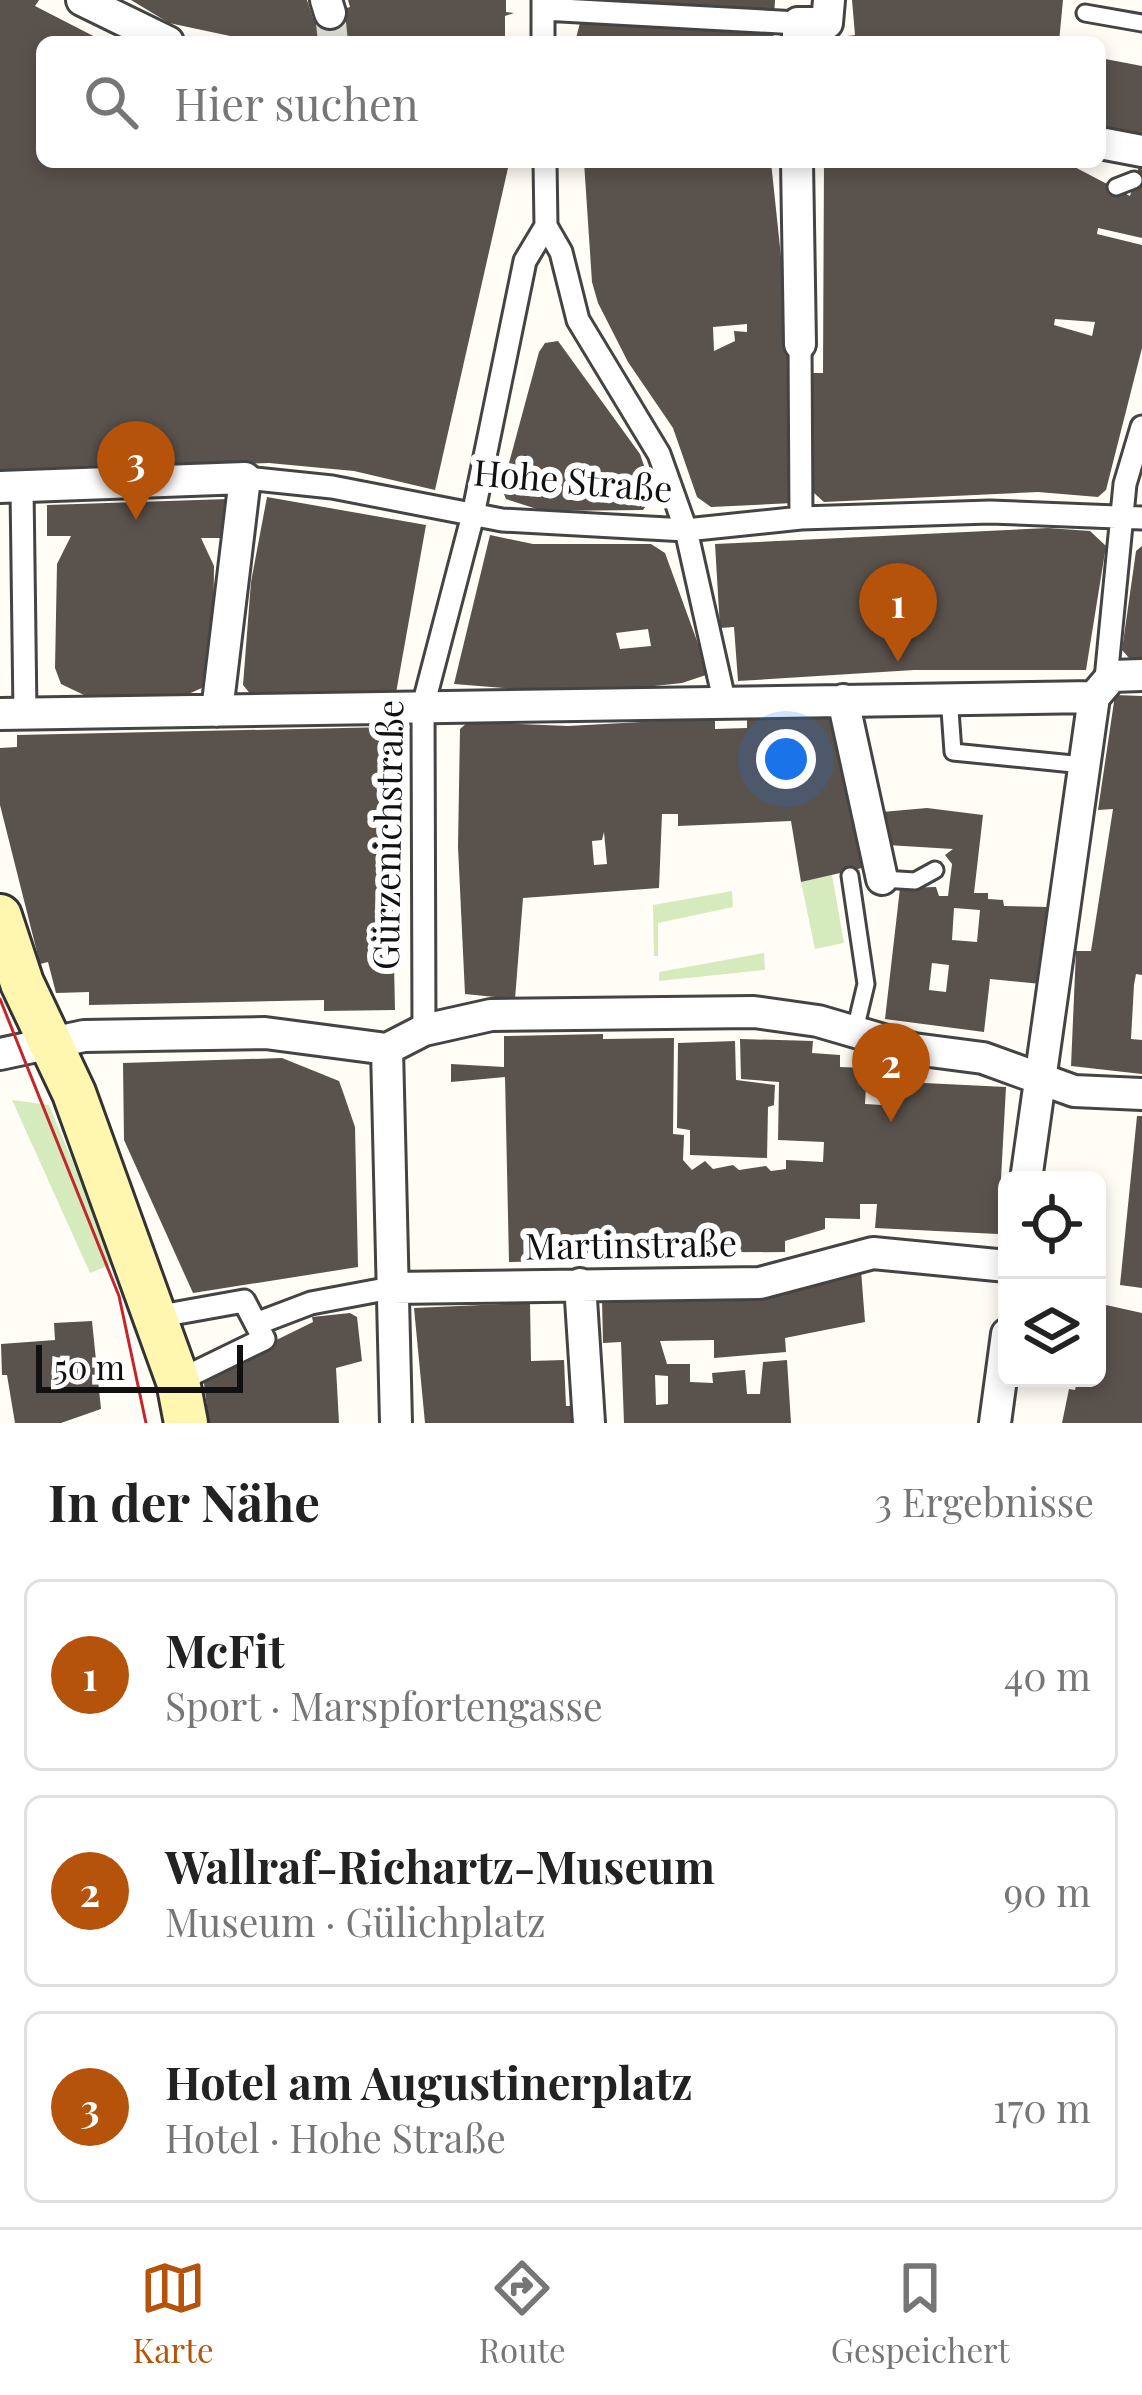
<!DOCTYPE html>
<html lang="de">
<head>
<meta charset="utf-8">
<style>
	:root { --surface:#fff; --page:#f6f6f6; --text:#222; --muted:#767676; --line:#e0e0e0; --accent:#b45309 }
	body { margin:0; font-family:"Playfair Display",serif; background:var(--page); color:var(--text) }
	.controls { position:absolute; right:36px; bottom:36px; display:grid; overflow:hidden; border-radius:18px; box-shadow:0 6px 18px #0003 }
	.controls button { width:108px; height:108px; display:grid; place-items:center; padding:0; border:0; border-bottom:3px solid var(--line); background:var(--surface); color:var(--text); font:60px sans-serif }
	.scale { position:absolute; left:36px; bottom:30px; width:207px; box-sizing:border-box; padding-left:12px; border:6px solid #111; border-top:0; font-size:33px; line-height:42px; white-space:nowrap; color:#111; -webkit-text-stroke:9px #fff; paint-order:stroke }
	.you { position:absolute; left:786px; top:759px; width:42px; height:42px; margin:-30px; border:9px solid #fff; border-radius:50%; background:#1a73e8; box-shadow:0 0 0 18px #1a73e833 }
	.badge { display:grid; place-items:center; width:78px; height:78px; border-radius:50%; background:var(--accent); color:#fff; font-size:39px; font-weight:700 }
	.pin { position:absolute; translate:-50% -99px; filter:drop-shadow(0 3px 6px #0008) }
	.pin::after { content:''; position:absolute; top:63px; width:42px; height:36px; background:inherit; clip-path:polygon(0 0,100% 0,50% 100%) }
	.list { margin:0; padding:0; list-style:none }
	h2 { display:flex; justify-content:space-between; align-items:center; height:156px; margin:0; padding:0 48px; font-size:51px }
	h2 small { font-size:39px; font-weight:400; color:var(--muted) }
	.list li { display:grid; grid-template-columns:78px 1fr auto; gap:36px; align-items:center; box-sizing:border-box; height:192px; margin:0 24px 24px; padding:0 24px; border:3px solid var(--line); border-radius:18px }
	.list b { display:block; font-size:45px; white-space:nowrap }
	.list p { margin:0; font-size:39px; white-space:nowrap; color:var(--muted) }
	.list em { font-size:39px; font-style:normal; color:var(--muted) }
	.icon { flex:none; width:66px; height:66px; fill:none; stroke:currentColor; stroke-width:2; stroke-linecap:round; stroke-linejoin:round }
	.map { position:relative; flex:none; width:1142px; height:1423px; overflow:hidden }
	.search { position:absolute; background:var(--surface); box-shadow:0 6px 18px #0003; left:36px; right:36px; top:36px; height:132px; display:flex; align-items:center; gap:30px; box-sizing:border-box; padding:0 42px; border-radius:18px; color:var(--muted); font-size:45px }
	.sheet { height:804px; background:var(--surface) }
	nav { display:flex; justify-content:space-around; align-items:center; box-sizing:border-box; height:168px; border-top:3px solid var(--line); background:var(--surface); font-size:33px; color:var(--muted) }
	nav a { display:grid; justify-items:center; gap:6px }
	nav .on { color:var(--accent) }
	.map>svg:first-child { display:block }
</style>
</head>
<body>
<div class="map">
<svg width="1142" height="1423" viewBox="0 0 1142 1423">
	<rect width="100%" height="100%" fill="#fffdf5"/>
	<path fill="#d5ebbd" d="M 832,875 L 844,943 L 815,949 L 801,882 Z
		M 732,891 L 733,907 L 658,923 L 658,956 L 654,956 L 653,905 Z
		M 764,953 L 765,970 L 659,981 L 659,972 Z
		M 12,1100 L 49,1105 L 115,1263 L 90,1273 Z"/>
	<path fill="#5a524d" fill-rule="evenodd" d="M 0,0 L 39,0 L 35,6 L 105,42 L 42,42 L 42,162 L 480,162 L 508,168 L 435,490 L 354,471 L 269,463 L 0,471 Z
		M 131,0 L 307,0 L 313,18 L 350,7 L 348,0 L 506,0 L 506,12 L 514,13 L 505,16 L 505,42 L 258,42 L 169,23 Z
		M 572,0 L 775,0 L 774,21 L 579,7 Z
		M 852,0 L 1063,0 L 1059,42 L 848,42 L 848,36 L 855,35 Z
		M 581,19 L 774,31 L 773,42 L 575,42 Z
		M 1100,58 L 1142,66 L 1142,135 L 1100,127 Z
		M 1142,156 L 1142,238 L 1098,228 L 1097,234 L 1142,245 L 1142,348 L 1106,490 L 1098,497 L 1038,492 L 824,502 L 814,493 L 812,373 L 823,373 L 824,162 L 1065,162 L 1130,196 ZM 1055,319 L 1095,322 L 1092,336 L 1054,325 Z
		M 584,162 L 771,162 L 789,332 L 793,503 L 711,507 L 697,497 L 673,428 L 628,362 L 598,303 L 592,282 ZM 747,324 L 747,332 L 734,331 L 735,341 L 714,351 L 713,327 Z
		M 558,341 L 640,454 L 654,495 L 643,510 L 543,511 L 506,499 L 502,489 L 539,352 L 545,343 Z
		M 267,497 L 426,525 L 396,693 L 252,696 L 243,685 L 251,582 Z
		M 228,499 L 223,538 L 201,538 L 214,566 L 213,666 L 204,687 L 184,696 L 84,695 L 61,684 L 55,668 L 57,564 L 71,536 L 47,536 L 47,505 Z
		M 1048,528 L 1090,531 L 1106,546 L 1086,670 L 914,670 L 738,681 L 734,627 L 720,628 L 715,544 Z
		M 490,535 L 533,544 L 651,544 L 665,553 L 709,674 L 682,683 L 580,694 L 454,684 ZM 648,629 L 651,646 L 620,649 L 616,633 Z
		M 1142,546 L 1142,658 L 1129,658 L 1122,650 L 1136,551 Z
		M 1115,695 L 1142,696 L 1142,975 L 1136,974 L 1134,985 L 1131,1039 L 1142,1040 L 1142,1074 L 1071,1066 L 1076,951 L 1091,951 L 1113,809 L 1098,810 Z
		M 829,713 L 862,868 L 801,882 L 791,821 L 678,826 L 678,814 L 662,814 L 659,888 L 523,898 L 515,999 L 465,994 L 458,847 L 460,729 L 468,722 L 568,726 L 715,718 L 715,729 L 747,728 L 747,717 ZM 604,832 L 607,864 L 594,865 L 592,841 L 602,840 Z
		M 389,727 L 395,1010 L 324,1011 L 324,1000 L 89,1005 L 89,992 L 56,993 L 48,962 L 40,964 L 0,805 L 0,748 L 17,747 L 17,735 Z
		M 927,808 L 983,815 L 974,893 L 988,893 L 988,899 L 1003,900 L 1004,906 L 1047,907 L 1041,984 L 990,979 L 984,1032 L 885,1019 L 900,888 L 936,887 L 939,896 L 948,896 L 952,864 L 945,855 L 953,849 L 887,845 L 882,812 ZM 954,908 L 980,910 L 977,942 L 952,940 ZM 932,963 L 949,965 L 946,992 L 929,990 Z
		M 603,1034 L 603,1039 L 674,1038 L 673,1134 L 684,1135 L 683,1160 L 692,1170 L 705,1161 L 713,1169 L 733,1165 L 739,1170 L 766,1166 L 771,1171 L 786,1169 L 786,1160 L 823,1162 L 824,1142 L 778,1140 L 779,1082 L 741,1079 L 740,1039 L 813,1041 L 812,1053 L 840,1055 L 840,1067 L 867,1068 L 865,1104 L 882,1105 L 883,1081 L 1006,1087 L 998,1234 L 875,1228 L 877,1204 L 860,1204 L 860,1219 L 825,1218 L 825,1229 L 785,1241 L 785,1252 L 607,1253 L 607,1260 L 509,1262 L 505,1077 L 451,1082 L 451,1064 L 504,1067 L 504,1036 Z
		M 735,1041 L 736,1080 L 775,1085 L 774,1105 L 768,1107 L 767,1158 L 690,1155 L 690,1130 L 677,1128 L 678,1043 Z
		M 282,1058 L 339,1081 L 343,1092 L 355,1127 L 358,1267 L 193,1293 L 124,1140 L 123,1063 Z
		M 1137,1116 L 1142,1116 L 1142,1288 L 1120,1285 Z
		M 861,1270 L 865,1322 L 785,1338 L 786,1352 L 714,1358 L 714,1340 L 660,1341 L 667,1364 L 690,1364 L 690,1382 L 713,1383 L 712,1373 L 745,1370 L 747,1394 L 760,1394 L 763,1362 L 787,1360 L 791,1423 L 624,1423 L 621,1342 L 603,1343 L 602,1299 ZM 655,1375 L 668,1376 L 668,1404 L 656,1405 Z
		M 530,1303 L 531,1361 L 564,1360 L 566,1406 L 574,1406 L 575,1423 L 425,1423 L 414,1308 Z
		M 1097,1303 L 1142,1313 L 1142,1423 L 1062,1423 L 1069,1389 L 1075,1390 L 1078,1378 L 1097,1378 Z
		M 350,1313 L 357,1317 L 362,1361 L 336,1368 L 339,1423 L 209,1423 L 203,1376 L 313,1322 L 312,1317 Z
		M 92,1321 L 101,1409 L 61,1423 L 15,1423 L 7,1375 L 2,1375 L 1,1344 L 55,1340 L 54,1323 Z"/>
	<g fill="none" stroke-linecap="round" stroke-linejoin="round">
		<path stroke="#dbdad3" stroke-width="30" stroke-dasharray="30 15" stroke-linecap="butt" d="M 330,13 L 333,42"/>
		<g stroke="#444" stroke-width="21">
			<path id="service" d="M 1085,13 L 1142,23
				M 1116,187 L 1134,180
				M 949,696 L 953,752 L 1083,765
				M 850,876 L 866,984 L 855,1030
				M 882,879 L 915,881 L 935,870"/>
		</g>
		<g stroke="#444" stroke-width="27">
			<path id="pedestrian" d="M 543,1 L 543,42
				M 543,9 L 798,23
				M 545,162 L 546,226 L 561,252 L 578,320 L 659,454 L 686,530 L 725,704
				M 800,344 L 801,518
				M 245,478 L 332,487 L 502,520 L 686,530 L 801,518 L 990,512 L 1142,518
				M 22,488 L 25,713
				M 1106,679 L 1125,484 L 1142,427
				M 424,1030 L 423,706 L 473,515 L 525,261 L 546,226
				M 155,1317 L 244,1301 L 256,1324
				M 178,1381 L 264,1339 L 256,1324 L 311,1303 L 391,1288"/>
		</g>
		<g stroke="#444" stroke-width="36">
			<path id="minor" d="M 82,0 L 168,42
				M 326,0 L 330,13
				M 798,42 L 798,23 L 827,23 L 829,0
				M 1100,143 L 1142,151
				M 797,162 L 800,344
				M 0,487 L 245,478 L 217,711
				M 843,700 L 882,879
				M 0,714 L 1094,697
				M 387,1049 L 396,1423
				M 0,1054 L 84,1036 L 265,1033 L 387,1049 L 424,1030 L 491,1015 L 754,1012 L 818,1021 L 914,1049 L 983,1058 L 1074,1091 L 1142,1094
				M 1026,1180 L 1094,697 L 1112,676 L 1142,675
				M 580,1284 L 589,1423
				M 391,1288 L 760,1283 L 873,1253 L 1007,1266
				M 995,1423 L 1007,1334"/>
		</g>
		<g stroke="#333" stroke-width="48">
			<path id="secondary" d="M 0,916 L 22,983 L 74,1093 L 178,1381 L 186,1423"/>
		</g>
		<use href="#service" stroke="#fff" stroke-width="15"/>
		<use href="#pedestrian" stroke="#fff" stroke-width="21"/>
		<use href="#minor" stroke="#fff" stroke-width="30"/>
		<use href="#secondary" stroke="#fff6b0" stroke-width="42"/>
		<path stroke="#c4262e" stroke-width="3" d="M 0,999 L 119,1296 L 146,1423"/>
	</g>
	<g text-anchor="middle" stroke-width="12" stroke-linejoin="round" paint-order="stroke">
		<g font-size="36" fill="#111" stroke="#fff">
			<text transform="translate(573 481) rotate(5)" y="13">Hohe Straße</text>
			<text transform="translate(388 835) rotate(-89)" y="13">Gürzenichstraße</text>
			<text transform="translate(631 1245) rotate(-1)" y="13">Martinstraße</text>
		</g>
	</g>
</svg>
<div class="controls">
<button><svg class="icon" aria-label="locate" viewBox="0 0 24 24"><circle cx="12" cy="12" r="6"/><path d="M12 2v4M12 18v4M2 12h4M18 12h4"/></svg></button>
<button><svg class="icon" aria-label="layers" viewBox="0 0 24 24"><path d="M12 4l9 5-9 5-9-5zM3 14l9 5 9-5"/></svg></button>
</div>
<div class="scale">50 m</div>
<div class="you"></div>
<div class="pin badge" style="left:898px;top:662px">1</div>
<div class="pin badge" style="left:891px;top:1122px">2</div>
<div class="pin badge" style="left:136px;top:520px">3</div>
<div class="search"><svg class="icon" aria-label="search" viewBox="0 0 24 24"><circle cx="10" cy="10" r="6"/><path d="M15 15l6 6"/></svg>Hier suchen</div>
</div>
<section class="sheet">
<h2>In der Nähe<small>3 Ergebnisse</small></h2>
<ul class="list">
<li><span class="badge">1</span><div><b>McFit</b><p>Sport · Marspfortengasse</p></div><em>40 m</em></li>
<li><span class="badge">2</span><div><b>Wallraf-Richartz-Museum</b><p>Museum · Gülichplatz</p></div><em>90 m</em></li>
<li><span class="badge">3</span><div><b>Hotel am Augustinerplatz</b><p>Hotel · Hohe Straße</p></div><em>170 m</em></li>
</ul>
</section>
<nav>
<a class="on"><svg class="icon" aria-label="map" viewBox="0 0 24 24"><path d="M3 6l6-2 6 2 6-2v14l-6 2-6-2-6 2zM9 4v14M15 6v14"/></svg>Karte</a>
<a><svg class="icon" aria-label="directions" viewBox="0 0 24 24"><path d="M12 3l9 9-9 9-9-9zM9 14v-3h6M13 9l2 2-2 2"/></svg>Route</a>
<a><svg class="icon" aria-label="saved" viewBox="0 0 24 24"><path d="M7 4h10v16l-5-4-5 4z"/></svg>Gespeichert</a>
</nav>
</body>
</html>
